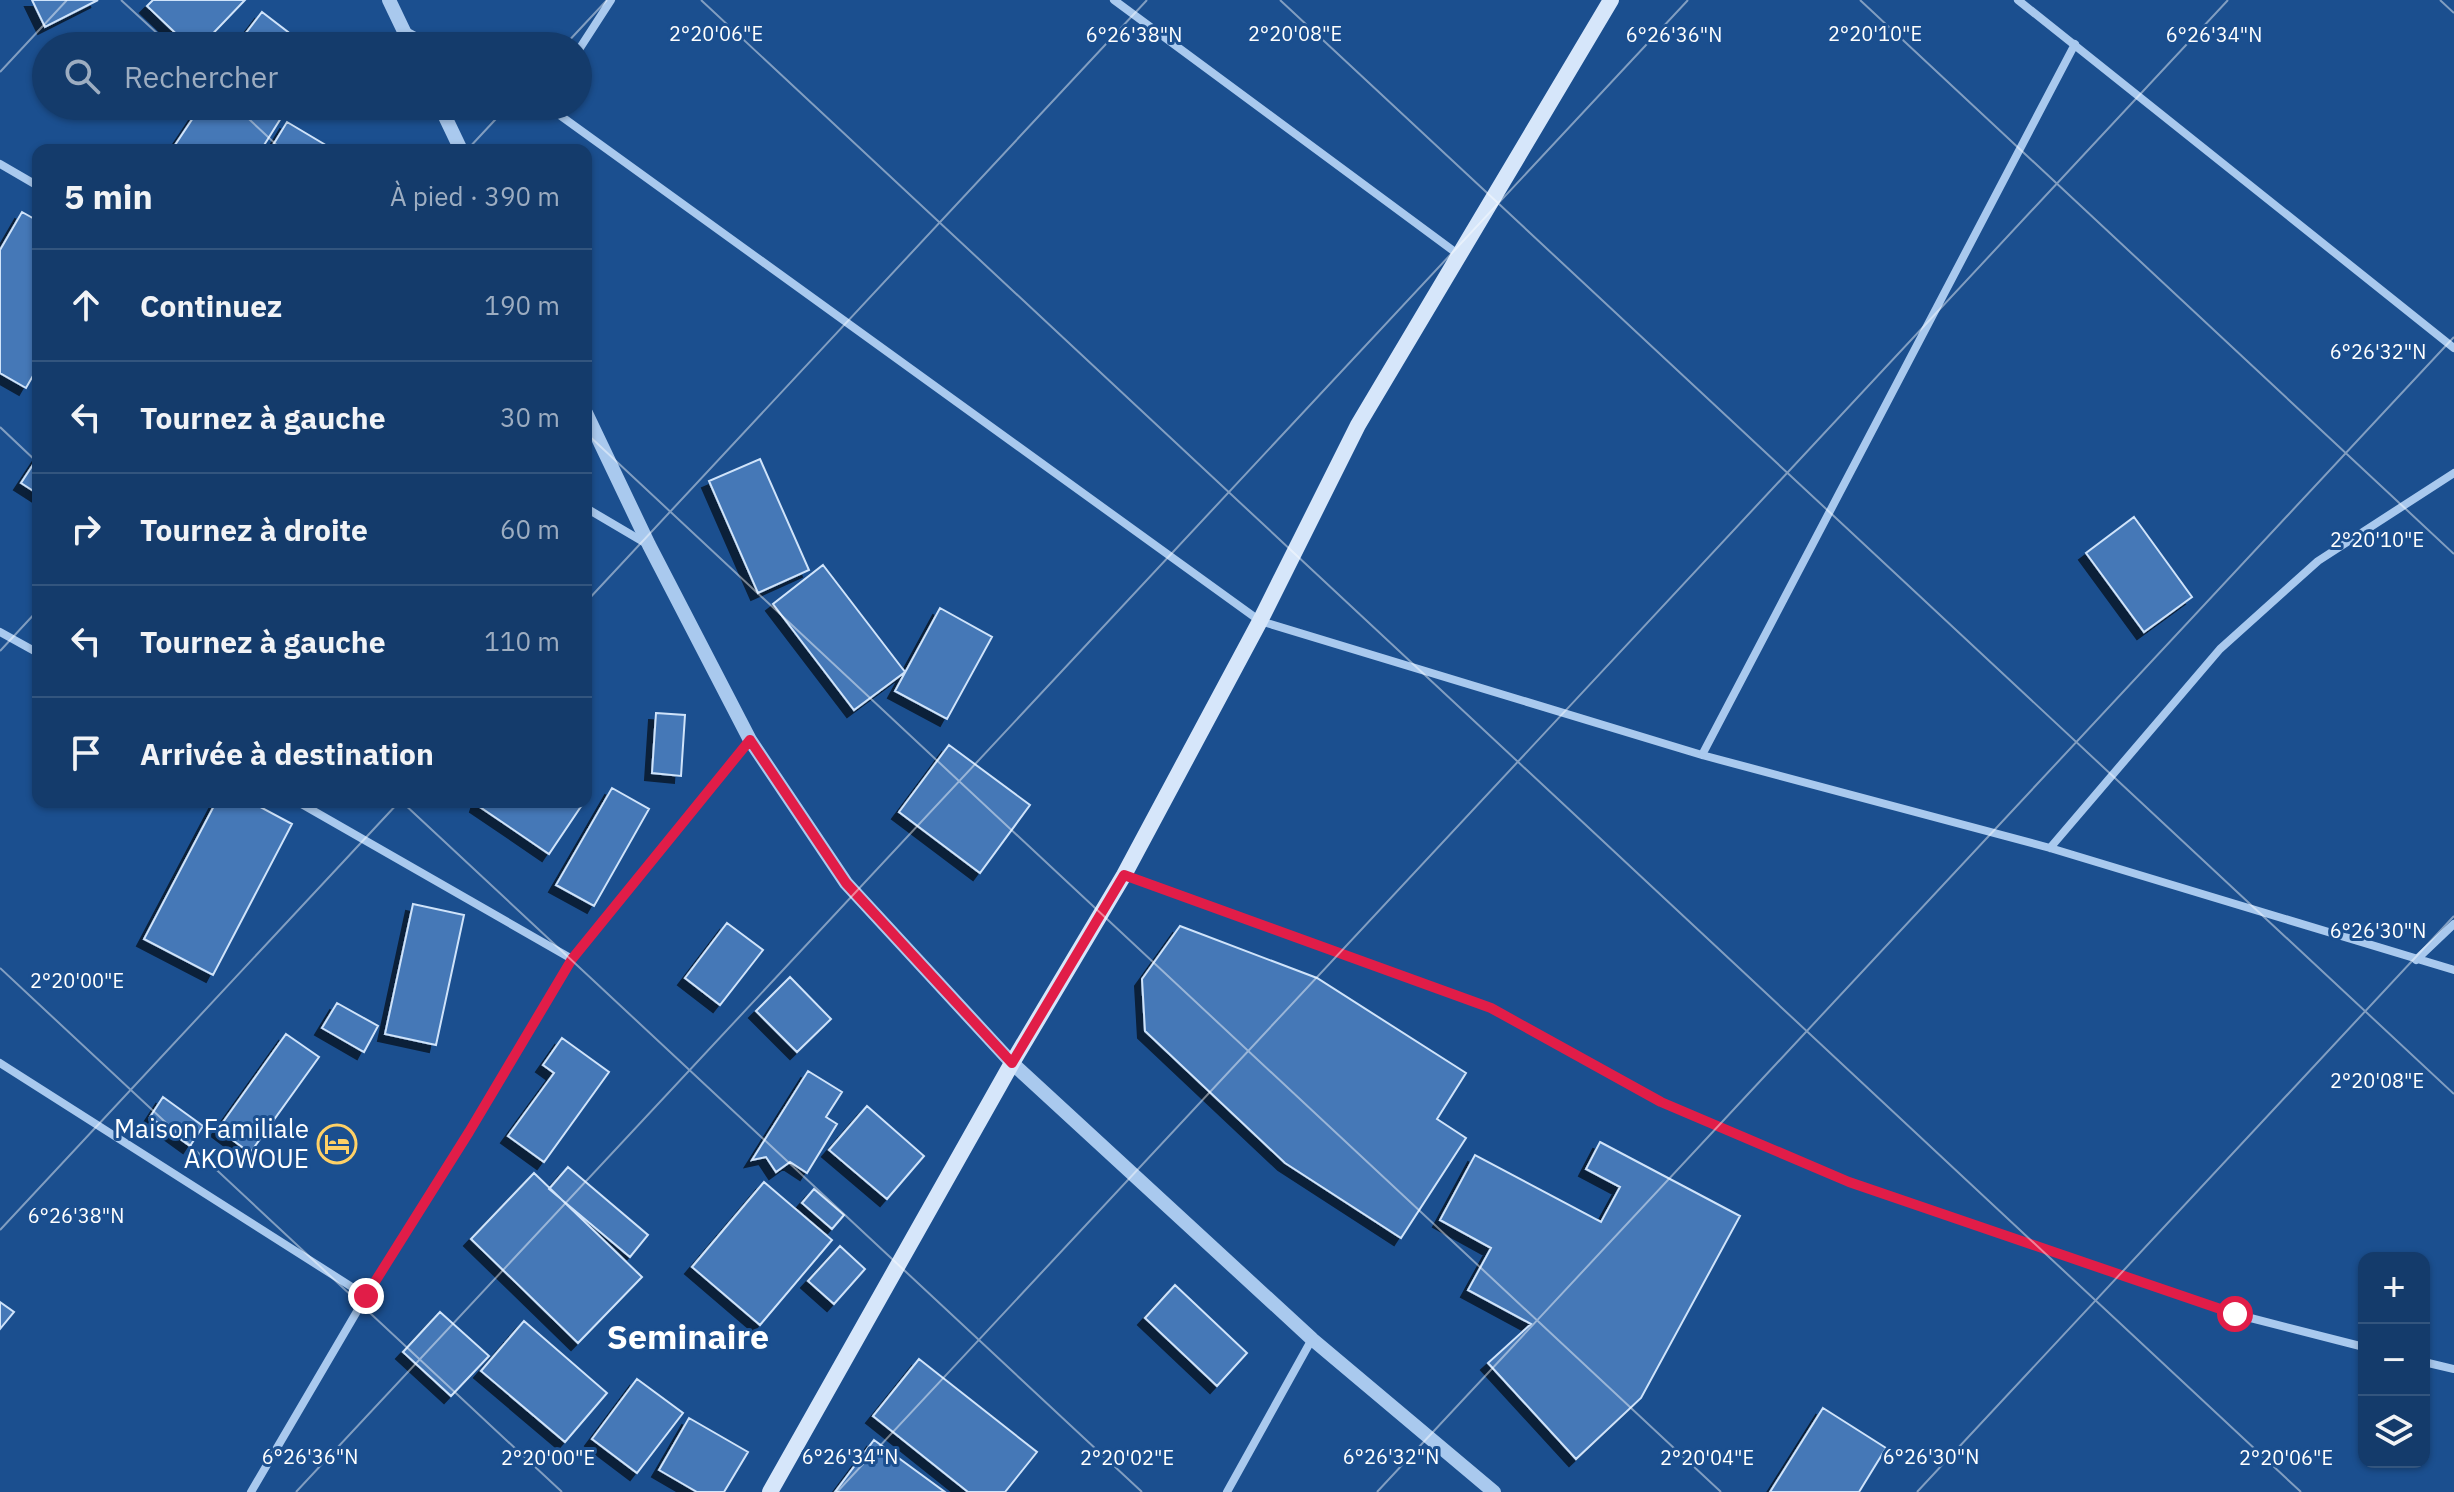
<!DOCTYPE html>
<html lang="fr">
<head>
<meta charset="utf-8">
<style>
	:root { --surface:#143b6b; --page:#1d4271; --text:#f1f3f6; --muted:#9dadc1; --line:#33557e }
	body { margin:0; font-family:"IBM Plex Sans",sans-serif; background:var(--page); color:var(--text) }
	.controls { position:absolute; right:24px; bottom:24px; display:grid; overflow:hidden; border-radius:16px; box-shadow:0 2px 6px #0004 }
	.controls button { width:72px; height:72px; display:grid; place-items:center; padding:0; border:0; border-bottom:2px solid var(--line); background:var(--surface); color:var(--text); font:40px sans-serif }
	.stop { position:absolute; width:24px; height:24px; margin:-18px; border:6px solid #e11d48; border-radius:50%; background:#fff }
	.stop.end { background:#e11d48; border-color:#fff; box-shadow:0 2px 8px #0008 }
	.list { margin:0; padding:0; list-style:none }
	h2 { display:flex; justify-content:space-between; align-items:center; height:104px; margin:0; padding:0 32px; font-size:34px }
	h2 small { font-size:26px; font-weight:400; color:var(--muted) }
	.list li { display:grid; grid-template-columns:52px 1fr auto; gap:24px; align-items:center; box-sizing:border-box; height:112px; padding:0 32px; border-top:2px solid var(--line) }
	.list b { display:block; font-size:30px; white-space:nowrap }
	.list em { font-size:26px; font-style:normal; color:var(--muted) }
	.icon { flex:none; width:44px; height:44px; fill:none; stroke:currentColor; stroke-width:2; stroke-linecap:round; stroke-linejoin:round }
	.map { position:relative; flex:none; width:2454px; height:1492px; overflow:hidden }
	.search { position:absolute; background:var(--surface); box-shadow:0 2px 6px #0004; left:32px; top:32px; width:560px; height:88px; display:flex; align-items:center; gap:20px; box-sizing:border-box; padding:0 28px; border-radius:44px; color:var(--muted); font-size:30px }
	.panel { position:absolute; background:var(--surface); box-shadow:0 2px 6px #0004; left:32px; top:144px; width:560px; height:664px; border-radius:16px }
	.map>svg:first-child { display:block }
</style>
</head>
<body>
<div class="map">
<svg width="2454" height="1492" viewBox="0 0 2454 1492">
	<defs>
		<filter id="shadow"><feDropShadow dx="-7" dy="7" stdDeviation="0" flood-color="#0009"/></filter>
	</defs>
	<rect width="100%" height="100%" fill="#1b4f8f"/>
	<path fill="#4478b7" stroke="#cfe3fa" stroke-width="2" filter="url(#shadow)" d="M 32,0 L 98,0 L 45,27 Z
		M 153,0 L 245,0 L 201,46 L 189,46 L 147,6 Z
		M 262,12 L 288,32 L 277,46 L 236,46 Z
		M 201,106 L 262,106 L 281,118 L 261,150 L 183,150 L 175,145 Z
		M 287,122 L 334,150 L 270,150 Z
		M 22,212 L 38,221 L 38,367 L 26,388 L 0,373 L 0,250 Z
		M 38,457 L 38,494 L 21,483 Z
		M 760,459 L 809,570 L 758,593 L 709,481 Z
		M 2134,517 L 2192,597 L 2144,632 L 2086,553 Z
		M 823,565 L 905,672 L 854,710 L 773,604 Z
		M 940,608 L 992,637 L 947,719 L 895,691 Z
		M 656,713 L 685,715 L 681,776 L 652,773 Z
		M 949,745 L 1030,805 L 980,873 L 899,812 Z
		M 612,788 L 649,809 L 594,906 L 556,885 Z
		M 216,802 L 251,802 L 292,824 L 213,975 L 144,939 Z
		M 478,802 L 584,802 L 549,854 L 477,805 Z
		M 413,904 L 464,915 L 436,1045 L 385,1034 Z
		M 727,923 L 763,950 L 720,1005 L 685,978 Z
		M 1180,926 L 1317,978 L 1466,1073 L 1437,1119 L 1466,1138 L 1401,1238 L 1285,1163 L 1145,1031 L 1142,979 Z
		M 790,977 L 831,1019 L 797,1052 L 756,1011 Z
		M 337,1003 L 378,1026 L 364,1052 L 322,1028 Z
		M 286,1034 L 319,1057 L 250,1153 L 218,1129 Z
		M 562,1038 L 609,1072 L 544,1162 L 508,1136 L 554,1073 L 543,1065 Z
		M 808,1071 L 842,1092 L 826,1117 L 837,1124 L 807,1173 L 790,1162 L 776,1172 L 766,1157 L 752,1160 Z
		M 163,1097 L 203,1126 L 190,1146 L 150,1117 Z
		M 867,1106 L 924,1156 L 887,1199 L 829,1150 Z
		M 1600,1142 L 1740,1216 L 1641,1398 L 1576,1459 L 1488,1363 L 1531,1324 L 1468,1290 L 1491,1248 L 1440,1220 L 1475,1155 L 1601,1222 L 1620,1187 L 1586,1169 Z
		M 568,1167 L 648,1235 L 630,1257 L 549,1189 Z
		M 534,1173 L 642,1277 L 578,1343 L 471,1239 Z
		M 764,1182 L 832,1240 L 760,1325 L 692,1267 Z
		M 814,1189 L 844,1215 L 832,1229 L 802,1203 Z
		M 840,1246 L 865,1269 L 834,1304 L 808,1281 Z
		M 1175,1285 L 1247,1353 L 1217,1386 L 1145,1318 Z
		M 0,1302 L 14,1312 L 0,1329 Z
		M 440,1312 L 489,1356 L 451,1396 L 403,1352 Z
		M 524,1321 L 607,1393 L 565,1442 L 481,1371 Z
		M 919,1359 L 1037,1452 L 1005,1492 L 968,1492 L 873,1416 Z
		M 637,1379 L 683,1413 L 637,1473 L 592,1439 Z
		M 1823,1408 L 1886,1448 L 1859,1492 L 1770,1492 Z
		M 689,1418 L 748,1452 L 724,1492 L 697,1492 L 659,1470 Z
		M 874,1440 L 945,1492 L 835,1492 Z"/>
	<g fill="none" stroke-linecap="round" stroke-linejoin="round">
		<path stroke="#a9c9ee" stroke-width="8" d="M 1114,0 L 1459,255
			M 2018,0 L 2454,348
			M 404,30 L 434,46
			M 578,51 L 611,0
			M 547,106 L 1260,621 L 1702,755 L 2050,848 L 2454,970
			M 0,164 L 38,186
			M 586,508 L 647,544
			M 0,632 L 38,653
			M 1702,755 L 2075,44
			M 298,802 L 572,959
			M 2050,848 L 2220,649 L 2318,561 L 2454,473
			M 1125,875 L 1491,1008 L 1661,1102 L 1849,1182 L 2235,1314 L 2364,1347
			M 2416,960 L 2454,924
			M 0,1063 L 366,1296
			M 2424,1362 L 2454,1369
			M 251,1492 L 366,1296 L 469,1132 L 572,959 L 750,740
			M 1227,1492 L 1312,1339"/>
		<path stroke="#a9c9ee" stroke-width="14" d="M 389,0 L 411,46
			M 440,106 L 461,150
			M 586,413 L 649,545 L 750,740 L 846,883 L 1012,1063 L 1312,1339 L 1494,1492"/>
		<path stroke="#d6e6fa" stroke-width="16" d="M 770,1492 L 1012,1063 L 1124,875 L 1260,621 L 1358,425 L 1611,0"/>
	</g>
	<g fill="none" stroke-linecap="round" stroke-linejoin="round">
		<path stroke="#e11d48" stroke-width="10" d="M 366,1296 L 469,1132 L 572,959 L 750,740 L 846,883 L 1012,1063 L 1124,875 L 1491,1008 L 1661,1102 L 1849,1182 L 2235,1314"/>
	</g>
	<path fill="none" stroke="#fff" stroke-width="2" stroke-opacity="0.45" d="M 121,0 L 171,46M 701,0 L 2301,1492M 1280,0 L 2454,1094M 1860,0 L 2454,554M 2440,0 L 2454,13M 564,46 L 607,0M 0,72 L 67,0M 235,106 L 282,150M 467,150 L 508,106M 0,427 L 38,463M 586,433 L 1721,1492M 586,602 L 1147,0M 0,651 L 38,610M 402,802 L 1142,1492M 0,968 L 562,1492M 0,1230 L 399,802M 296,1492 L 1688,0M 837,1492 L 2228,0M 1377,1492 L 2454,337M 1917,1492 L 2454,916"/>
	<defs>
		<g id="hotel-ring" transform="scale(2)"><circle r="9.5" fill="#1b4f8f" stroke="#ffd166" stroke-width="1.5"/><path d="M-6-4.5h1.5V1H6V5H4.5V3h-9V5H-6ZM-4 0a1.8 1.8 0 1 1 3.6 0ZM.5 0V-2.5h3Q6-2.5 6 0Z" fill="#ffd166"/></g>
	</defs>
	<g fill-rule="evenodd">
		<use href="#hotel-ring" x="337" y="1144"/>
	</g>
	<g text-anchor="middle" stroke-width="6" stroke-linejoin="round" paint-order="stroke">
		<g font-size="26" fill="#fff" stroke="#1b4f8f" text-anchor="end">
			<text x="309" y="1138">Maison Familiale<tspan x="309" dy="30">AKOWOUE</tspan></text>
		</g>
		<g font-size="34" font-weight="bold" fill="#fff" stroke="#1b4f8f">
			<text x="688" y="1349">Seminaire</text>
		</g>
	</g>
	<g font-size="20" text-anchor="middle" fill="#fff" stroke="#1b4f8f" stroke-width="6" stroke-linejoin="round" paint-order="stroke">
		<text x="716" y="41">2°20'06"E</text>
		<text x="1295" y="41">2°20'08"E</text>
		<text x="1875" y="41">2°20'10"E</text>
		<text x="1134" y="42">6°26'38"N</text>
		<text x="1674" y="42">6°26'36"N</text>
		<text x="2214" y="42">6°26'34"N</text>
		<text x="2378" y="359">6°26'32"N</text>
		<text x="2377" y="547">2°20'10"E</text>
		<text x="2378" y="938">6°26'30"N</text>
		<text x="77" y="988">2°20'00"E</text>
		<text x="2377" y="1088">2°20'08"E</text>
		<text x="76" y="1223">6°26'38"N</text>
		<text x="310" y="1464">6°26'36"N</text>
		<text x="850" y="1464">6°26'34"N</text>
		<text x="1391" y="1464">6°26'32"N</text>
		<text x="1931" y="1464">6°26'30"N</text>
		<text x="548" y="1465">2°20'00"E</text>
		<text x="1127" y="1465">2°20'02"E</text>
		<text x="1707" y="1465">2°20'04"E</text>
		<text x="2286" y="1465">2°20'06"E</text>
	</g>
</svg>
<div class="controls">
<button>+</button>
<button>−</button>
<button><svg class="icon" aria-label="layers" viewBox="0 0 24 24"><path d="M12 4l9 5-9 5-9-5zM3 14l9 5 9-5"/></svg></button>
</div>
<div class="stop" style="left:2235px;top:1314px"></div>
<div class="stop end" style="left:366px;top:1296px"></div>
<div class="search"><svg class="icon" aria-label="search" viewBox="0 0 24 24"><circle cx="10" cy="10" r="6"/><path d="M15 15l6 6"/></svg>Rechercher</div>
<section class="panel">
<h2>5 min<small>À pied · 390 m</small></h2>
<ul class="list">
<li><svg class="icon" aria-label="ahead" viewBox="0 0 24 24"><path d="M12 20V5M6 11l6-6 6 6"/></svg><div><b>Continuez</b></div><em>190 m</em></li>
<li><svg class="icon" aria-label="left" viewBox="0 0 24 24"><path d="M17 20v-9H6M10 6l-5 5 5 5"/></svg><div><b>Tournez à gauche</b></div><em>30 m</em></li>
<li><svg class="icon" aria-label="right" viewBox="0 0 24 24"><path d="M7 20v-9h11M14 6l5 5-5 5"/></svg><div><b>Tournez à droite</b></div><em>60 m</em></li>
<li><svg class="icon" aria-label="left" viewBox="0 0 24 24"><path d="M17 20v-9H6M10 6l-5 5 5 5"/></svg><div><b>Tournez à gauche</b></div><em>110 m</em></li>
<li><svg class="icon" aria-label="arrive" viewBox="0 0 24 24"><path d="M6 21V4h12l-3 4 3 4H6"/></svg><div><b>Arrivée à destination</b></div></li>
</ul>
</section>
</div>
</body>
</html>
